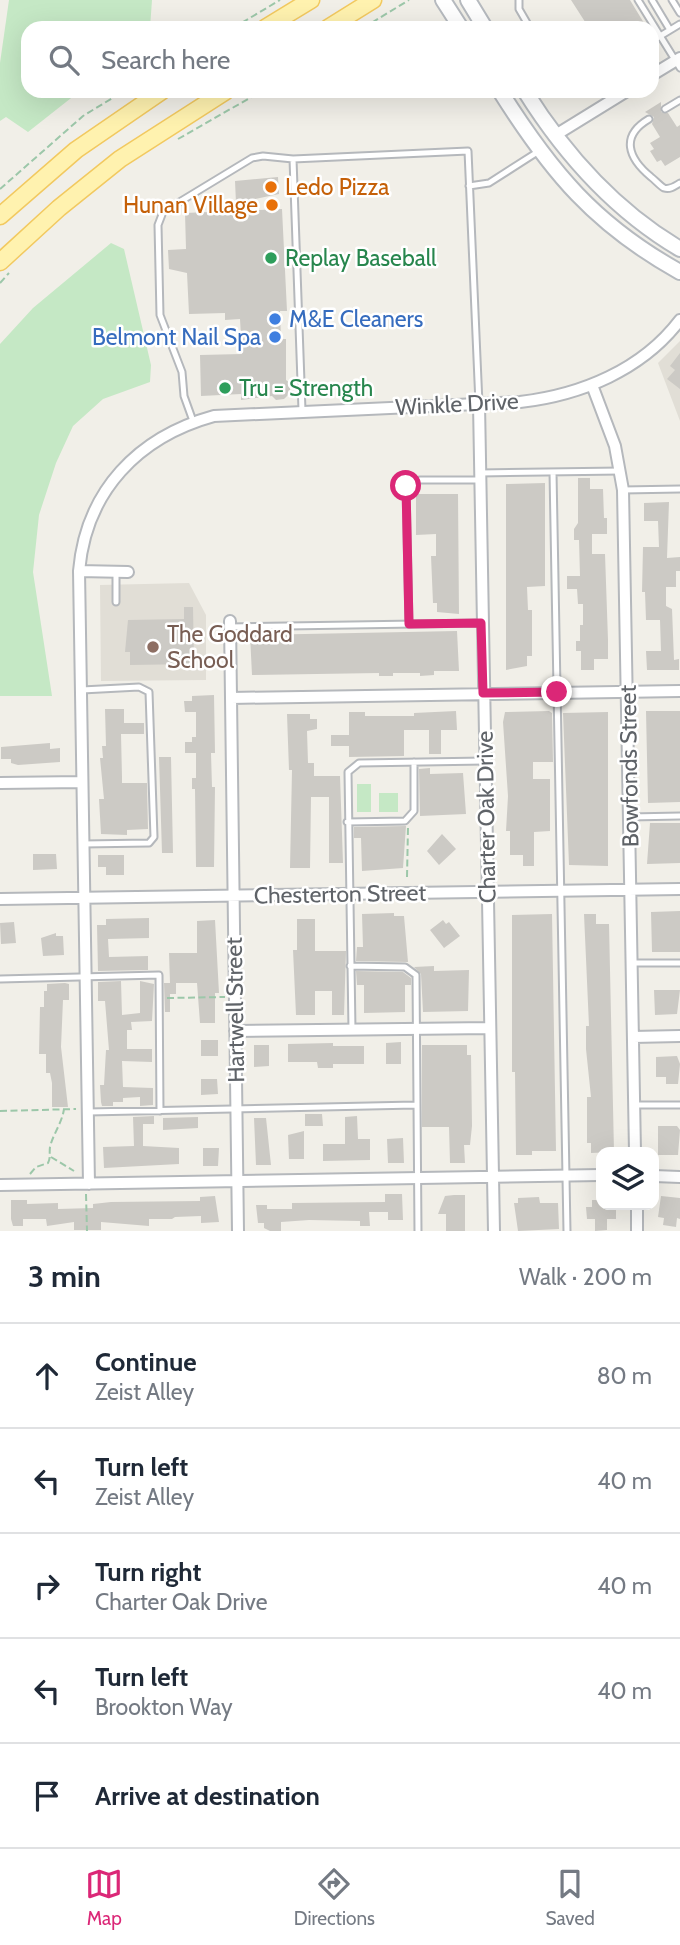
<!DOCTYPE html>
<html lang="en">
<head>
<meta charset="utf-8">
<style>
	:root { --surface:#fff; --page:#f2f2f3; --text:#1f2937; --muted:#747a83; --line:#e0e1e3; --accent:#db2777 }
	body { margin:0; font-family:Cabin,sans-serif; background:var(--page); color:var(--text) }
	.controls { position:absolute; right:21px; bottom:21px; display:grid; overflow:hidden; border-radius:14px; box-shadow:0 7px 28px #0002 }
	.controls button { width:63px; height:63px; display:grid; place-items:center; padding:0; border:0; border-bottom:2px solid var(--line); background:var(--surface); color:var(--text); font:35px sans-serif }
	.stop { position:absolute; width:21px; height:21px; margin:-16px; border:5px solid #db2777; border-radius:50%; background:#fff }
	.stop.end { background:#db2777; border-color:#fff; box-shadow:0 2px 7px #0008 }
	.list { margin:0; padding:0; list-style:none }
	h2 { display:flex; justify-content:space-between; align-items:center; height:91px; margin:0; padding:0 28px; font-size:30px }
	h2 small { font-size:23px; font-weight:400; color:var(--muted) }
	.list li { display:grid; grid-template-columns:46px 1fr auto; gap:21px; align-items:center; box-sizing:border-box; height:105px; padding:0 28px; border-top:2px solid var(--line) }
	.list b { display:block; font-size:26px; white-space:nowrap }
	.list p { margin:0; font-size:23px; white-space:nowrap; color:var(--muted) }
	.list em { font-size:23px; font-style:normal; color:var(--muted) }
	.icon { flex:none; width:38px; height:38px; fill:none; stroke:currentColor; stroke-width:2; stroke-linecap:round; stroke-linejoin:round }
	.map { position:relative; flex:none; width:680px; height:1231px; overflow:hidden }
	.search { position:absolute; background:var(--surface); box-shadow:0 7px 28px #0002; left:21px; right:21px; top:21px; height:77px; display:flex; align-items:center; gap:18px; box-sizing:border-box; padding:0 24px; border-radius:21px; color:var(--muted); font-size:26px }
	.sheet { height:616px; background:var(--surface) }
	nav { display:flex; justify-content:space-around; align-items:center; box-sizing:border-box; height:98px; border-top:2px solid var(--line); background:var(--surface); font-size:19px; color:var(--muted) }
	nav a { display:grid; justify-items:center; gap:4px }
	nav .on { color:var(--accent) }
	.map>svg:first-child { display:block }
</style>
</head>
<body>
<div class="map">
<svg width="680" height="1231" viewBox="0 0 680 1231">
	<rect width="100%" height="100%" fill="#f1efe8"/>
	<path fill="#e1ded6" d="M 680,341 L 680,421 L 658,363 Z
		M 189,583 L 206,615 L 206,680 L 101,681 L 100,585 Z"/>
	<path fill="#c5e8c5" d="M 9,0 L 152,0 L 150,28 L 28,28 L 28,91 L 80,91 L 28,132 L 6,117 L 0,121 L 0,63 Z
		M 111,243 L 124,249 L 151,365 L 150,382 L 103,399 L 73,426 L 56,463 L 39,515 L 33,572 L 52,696 L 0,696 L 0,344 L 33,308 Z
		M 357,784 L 371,784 L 371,812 L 357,812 Z
		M 379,793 L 398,793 L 398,812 L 379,812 Z"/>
	<path fill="#cccac5" d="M 571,0 L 630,0 L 647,28 L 589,28 Z
		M 661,102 L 661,112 L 668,113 L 677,127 L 680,125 L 680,157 L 665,166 L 661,160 L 657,162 L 650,151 L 654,149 L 650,143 L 660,137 L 652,124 L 654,117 L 645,112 Z
		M 278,177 L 279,194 L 236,203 L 235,181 Z
		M 282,209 L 287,311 L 280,311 L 281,339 L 286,339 L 286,380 L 290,383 L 290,393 L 284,399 L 276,400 L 272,396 L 241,400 L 241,394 L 201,396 L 200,355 L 242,354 L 240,319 L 225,320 L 225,313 L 189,314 L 187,273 L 169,269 L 168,250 L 186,249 L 185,213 Z
		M 680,353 L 680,389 L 667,379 L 675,370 L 670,366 Z
		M 578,478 L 590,478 L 590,489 L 603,489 L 604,518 L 607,518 L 607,534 L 592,534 L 592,554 L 605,554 L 608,640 L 608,659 L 594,659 L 594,670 L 581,670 L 581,651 L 576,651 L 576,641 L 580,641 L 580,625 L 583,625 L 583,604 L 578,604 L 577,589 L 567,589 L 567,576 L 580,576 L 579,540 L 574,540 L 574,529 L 578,523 Z
		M 545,483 L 545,586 L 527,587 L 528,610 L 532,610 L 532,656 L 527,656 L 527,666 L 506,670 L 506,484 Z
		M 416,494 L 458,494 L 459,614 L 437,612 L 437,603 L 433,603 L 431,556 L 436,556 L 436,534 L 416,535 Z
		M 669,502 L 667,558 L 680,557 L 680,571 L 676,571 L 676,587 L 666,587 L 666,606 L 672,609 L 674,660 L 679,659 L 679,670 L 647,670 L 646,651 L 661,651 L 660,620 L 646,620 L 645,592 L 642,592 L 643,547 L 659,547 L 658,521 L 644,521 L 644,503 Z
		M 184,607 L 193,607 L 194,664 L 130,665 L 130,652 L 125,652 L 128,620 L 184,619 Z
		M 457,631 L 459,671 L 434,671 L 434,675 L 420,676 L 420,673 L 393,673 L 393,676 L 379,676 L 379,673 L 252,675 L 250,635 Z
		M 214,695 L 215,753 L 211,753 L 212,787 L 215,787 L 214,867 L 196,867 L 195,789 L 192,789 L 192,778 L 196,778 L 196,753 L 185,753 L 185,742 L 192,742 L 192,737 L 196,737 L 196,712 L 185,712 L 184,701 L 192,701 L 192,696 Z
		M 105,709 L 124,709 L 124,723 L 144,723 L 144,734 L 121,734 L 122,777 L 122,783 L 147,783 L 148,829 L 127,830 L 127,835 L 101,834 L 99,799 L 104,799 L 100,758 L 103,758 L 102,746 L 106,746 Z
		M 456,711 L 457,730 L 441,730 L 441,754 L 429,754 L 429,730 L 404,730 L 404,756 L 349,757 L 349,746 L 331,746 L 331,735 L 349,735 L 349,712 L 365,712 L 365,716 L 414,716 L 414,713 Z
		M 549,711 L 552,713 L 553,762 L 533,762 L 533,779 L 550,779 L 550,831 L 534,832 L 534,866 L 523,866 L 523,855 L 510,855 L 510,831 L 506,831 L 508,796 L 503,722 L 505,712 Z
		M 646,711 L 680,711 L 680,802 L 648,803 Z
		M 608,712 L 608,866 L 569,865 L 563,713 Z
		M 287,714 L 310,714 L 310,719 L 317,719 L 317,729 L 307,731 L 308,763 L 314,763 L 314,776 L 340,776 L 343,863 L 329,863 L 329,797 L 311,797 L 310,868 L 290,868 L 292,770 L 289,770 Z
		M 50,743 L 50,749 L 60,748 L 60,762 L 18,765 L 11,763 L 11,759 L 1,759 L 1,747 Z
		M 159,757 L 171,757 L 173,853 L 162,853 Z
		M 430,768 L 430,774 L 463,773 L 466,814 L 420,816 L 419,769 Z
		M 650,823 L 680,823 L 680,863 L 647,864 Z
		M 406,826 L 403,868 L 362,871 L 361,838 L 354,838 L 354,827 Z
		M 442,834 L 456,849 L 439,865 L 427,851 Z
		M 33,854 L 56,854 L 57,869 L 33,870 Z
		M 98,855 L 124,855 L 124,875 L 106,875 L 106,867 L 98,867 Z
		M 680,911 L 680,952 L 652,952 L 651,912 Z
		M 394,913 L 394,916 L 404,916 L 408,962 L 356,961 L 357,947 L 363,947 L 362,914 Z
		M 552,914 L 556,1151 L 532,1151 L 532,1155 L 516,1155 L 515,1072 L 512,1072 L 512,915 Z
		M 584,914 L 596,914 L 596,924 L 609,924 L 614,1152 L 591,1153 L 591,1143 L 587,1143 L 587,1097 L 591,1097 L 586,1049 L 586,1026 L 589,1026 Z
		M 149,918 L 149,938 L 108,939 L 109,957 L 148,956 L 148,970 L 98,971 L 97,925 L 106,925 L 106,919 Z
		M 297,919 L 315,919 L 315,951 L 346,951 L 344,1015 L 332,1015 L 332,991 L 315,991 L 315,1015 L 296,1015 L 293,950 L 297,950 Z
		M 215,920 L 219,993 L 215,993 L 215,1023 L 200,1023 L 197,983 L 176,983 L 176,994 L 170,994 L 170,1012 L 165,1012 L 164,983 L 170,983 L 169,953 L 197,953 L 197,921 Z
		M 443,920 L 446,924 L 449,922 L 460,936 L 444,948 L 430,930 Z
		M 14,922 L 16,943 L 1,944 L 0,923 Z
		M 56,933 L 56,936 L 63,936 L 64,955 L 43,956 L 41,938 Z
		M 434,966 L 434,971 L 469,970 L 468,1011 L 423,1012 L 421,974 L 414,967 Z
		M 356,971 L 403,972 L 411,978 L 411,985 L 405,985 L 405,1012 L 364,1013 L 364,985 L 357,985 Z
		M 121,981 L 122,1015 L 140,1013 L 140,981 L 154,984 L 152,1021 L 131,1022 L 132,1030 L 127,1030 L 127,1049 L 152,1049 L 152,1062 L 122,1061 L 123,1087 L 153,1088 L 153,1105 L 140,1106 L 140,1097 L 123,1098 L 123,1102 L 113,1102 L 113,1106 L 102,1106 L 101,1102 L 100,1085 L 104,1085 L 106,1050 L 109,1050 L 105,1001 L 98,1001 L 98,982 Z
		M 65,983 L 69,984 L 69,1000 L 63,1000 L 61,1047 L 68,1107 L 52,1107 L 52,1083 L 50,1073 L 46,1073 L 46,1054 L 39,1054 L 40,1007 L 44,1007 L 44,991 L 47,991 L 47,984 Z
		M 654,990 L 680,990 L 677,1014 L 655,1015 Z
		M 201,1040 L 218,1040 L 218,1056 L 201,1056 Z
		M 401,1042 L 401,1064 L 386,1064 L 386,1043 Z
		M 333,1043 L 333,1046 L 364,1046 L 364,1064 L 333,1064 L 333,1068 L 318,1068 L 317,1062 L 288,1062 L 288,1044 Z
		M 254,1045 L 269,1045 L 269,1066 L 254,1067 Z
		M 422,1045 L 467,1045 L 467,1055 L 471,1055 L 472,1126 L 470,1145 L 464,1145 L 465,1163 L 450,1163 L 449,1127 L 422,1127 Z
		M 677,1056 L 680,1064 L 678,1084 L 666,1084 L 666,1077 L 656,1077 L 656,1057 Z
		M 201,1079 L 217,1079 L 218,1094 L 201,1095 Z
		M 305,1114 L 322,1114 L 323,1126 L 305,1126 Z
		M 154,1116 L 154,1124 L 143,1124 L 143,1146 L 179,1148 L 179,1164 L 104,1168 L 103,1147 L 134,1146 L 133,1117 Z
		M 357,1116 L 358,1139 L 370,1139 L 370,1160 L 323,1161 L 323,1144 L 345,1144 L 345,1117 Z
		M 198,1117 L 198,1128 L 163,1130 L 163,1118 Z
		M 254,1118 L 266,1118 L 271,1165 L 256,1165 Z
		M 658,1126 L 677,1126 L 680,1130 L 678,1155 L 658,1155 Z
		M 304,1131 L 304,1159 L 289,1159 L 288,1135 Z
		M 403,1138 L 404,1163 L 388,1163 L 387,1139 Z
		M 203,1148 L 219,1148 L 218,1166 L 203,1166 Z
		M 385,1194 L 402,1194 L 403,1220 L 388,1220 L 388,1212 L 369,1212 L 370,1226 L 360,1226 L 360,1221 L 309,1220 L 281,1222 L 281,1231 L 270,1231 L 264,1228 L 264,1223 L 258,1223 L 256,1205 L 267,1205 L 267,1209 L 292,1209 L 292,1203 L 385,1202 Z
		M 454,1195 L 465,1195 L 465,1231 L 446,1231 L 446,1214 L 438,1214 L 445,1196 Z
		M 215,1196 L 219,1222 L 201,1223 L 201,1216 L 175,1217 L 172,1219 L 149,1219 L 149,1226 L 101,1222 L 101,1230 L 74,1230 L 74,1222 L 47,1226 L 46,1219 L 23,1219 L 23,1226 L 13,1226 L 11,1219 L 11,1200 L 27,1200 L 27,1204 L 58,1203 L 58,1209 L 93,1208 L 93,1204 L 111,1202 L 200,1201 L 200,1197 Z
		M 661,1196 L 680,1198 L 680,1219 L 677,1218 L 676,1227 L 663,1225 L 664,1218 L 658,1217 Z
		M 539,1197 L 540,1203 L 558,1203 L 559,1229 L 518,1231 L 514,1203 L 518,1203 L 518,1198 Z
		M 592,1200 L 601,1200 L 601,1205 L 616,1205 L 616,1219 L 607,1219 L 607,1230 L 595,1231 L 595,1219 L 587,1219 L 586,1207 L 592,1207 Z"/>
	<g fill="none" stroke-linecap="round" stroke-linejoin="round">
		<g stroke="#b5b8bc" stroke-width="9">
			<path id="lane" d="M 519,0 L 519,9 L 530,28
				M 638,0 L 680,68
				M 652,0 L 670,30
				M 672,0 L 680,13
				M 652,41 L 680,24
				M 665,109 L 680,100
				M 649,119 C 620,136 628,158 651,177 C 655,180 660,186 664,188 C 670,190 675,186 680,183
				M 469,186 L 489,183 L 539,151
				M 302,410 L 293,159 L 468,151 L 479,404
				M 193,421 L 184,396 L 182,372 L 160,315 L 158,225 L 163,212 L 252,158 L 263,156 L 293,159
				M 553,472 L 567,1231
				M 480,473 L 621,471
				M 623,490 L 680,489
				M 116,571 L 116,602
				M 409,624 L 406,486 L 420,480 L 479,480
				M 230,627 L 481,623
				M 82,690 L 139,687 L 149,692 L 154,837 L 149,843 L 83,844
				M 630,817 L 680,816
				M 347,822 L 405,821 L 414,811 L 414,762
				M 632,963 L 680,963
				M 350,966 L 405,967 L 416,975 L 418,1231
				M 0,979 L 159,975 L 160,1111
				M 352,1030 L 348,772 L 359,763 L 485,761
				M 635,1105 L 680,1105
				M 88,1112 L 415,1105"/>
		</g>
		<g stroke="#b5b8bc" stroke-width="14">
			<path id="street" d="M 652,75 L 680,58
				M 554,136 L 627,91
				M 592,385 L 615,446 L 623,490 L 635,1152
				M 479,404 L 494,1231
				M 79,571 L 128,572
				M 230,621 L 238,1231
				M 231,698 L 680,691
				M 0,783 L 82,782
				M 0,899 L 680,889
				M 235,1031 L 490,1028
				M 633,1037 L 680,1036
				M 654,1176 L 680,1177
				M 89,1184 L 79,571 C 86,491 138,437 214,416 L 520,402 C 581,395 642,370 680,320
				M 0,1185 L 601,1175
				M 637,1205 L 637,1231"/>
		</g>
		<g stroke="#b6babf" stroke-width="18">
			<path id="secondary" d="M 443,0 L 461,28
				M 468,0 L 485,28
				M 500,91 C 551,172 595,225 680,272
				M 525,91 C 565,155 614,210 680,249"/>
		</g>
		<g stroke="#f2c960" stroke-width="19">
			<path id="primary" d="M 265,28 L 311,0
				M 328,28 L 373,0
				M 0,216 L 76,150 L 162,91
				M 0,262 L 59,208 L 120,159 L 226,91"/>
		</g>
		<path stroke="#9cc7a9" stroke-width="2" stroke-dasharray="7 3.5" stroke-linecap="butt" d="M 233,28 L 280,0
			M 363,28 L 409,0
			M 178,139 L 262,91
			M 0,189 L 83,116 L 124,91
			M 0,283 L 9,273
			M 407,877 L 408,827
			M 167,998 L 225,997
			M 0,1111 L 76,1109
			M 51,1157 L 74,1171
			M 30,1174 L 36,1167 L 48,1163 C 51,1157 49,1154 50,1147 C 53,1134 62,1123 64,1109
			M 86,1194 L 87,1231"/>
		<use href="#lane" stroke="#fff" stroke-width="5"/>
		<use href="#street" stroke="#fff" stroke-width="10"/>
		<use href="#secondary" stroke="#fff" stroke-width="14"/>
		<use href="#primary" stroke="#fff2af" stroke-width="16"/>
	</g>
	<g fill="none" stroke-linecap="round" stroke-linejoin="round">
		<path stroke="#db2777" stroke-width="9" d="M 406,486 L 409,624 L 481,623 L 483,693 L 557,692"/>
	</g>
	<g fill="#e8710a" stroke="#fff" stroke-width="2.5">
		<circle cx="271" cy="187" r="7"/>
		<circle cx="272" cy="205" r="7"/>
	</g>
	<g fill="#2e9e5b" stroke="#fff" stroke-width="2.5">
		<circle cx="271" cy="258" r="7"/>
		<circle cx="225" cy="388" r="7"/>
	</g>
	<g fill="#3f7fe0" stroke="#fff" stroke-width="2.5">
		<circle cx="275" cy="319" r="7"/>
		<circle cx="275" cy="337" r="7"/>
	</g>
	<circle fill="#8d6e63" stroke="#fff" stroke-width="2.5" cx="153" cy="647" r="7"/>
	<g text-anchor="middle" stroke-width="5" stroke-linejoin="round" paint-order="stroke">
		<g font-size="23" fill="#c56008" stroke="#fff" text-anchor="start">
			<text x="285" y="195">Ledo Pizza</text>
			<text x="258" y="213" text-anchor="end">Hunan Village</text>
		</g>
		<g font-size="23" fill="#27864d" stroke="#fff" text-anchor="start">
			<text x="285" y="266">Replay Baseball</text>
			<text x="239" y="396">Tru = Strength</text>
		</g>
		<g font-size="23" fill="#366cbe" stroke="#fff" text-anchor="start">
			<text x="289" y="327">M&amp;E Cleaners</text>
			<text x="261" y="345" text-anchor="end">Belmont Nail Spa</text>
		</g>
		<g font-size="23" fill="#5f6368" stroke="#fff">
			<text transform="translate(457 404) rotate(-3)" y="8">Winkle Drive</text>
			<text transform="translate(629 766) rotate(-91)" y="8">Bowfonds Street</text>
			<text transform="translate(486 817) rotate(-91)" y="8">Charter Oak Drive</text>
			<text transform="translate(340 894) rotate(-1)" y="8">Chesterton Street</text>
			<text transform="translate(235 1010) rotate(-91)" y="8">Hartwell Street</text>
		</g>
		<g font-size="23" fill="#785e54" stroke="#fff" text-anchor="start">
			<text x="167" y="642">The Goddard<tspan x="167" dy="26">School</tspan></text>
		</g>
	</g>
</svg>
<div class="controls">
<button><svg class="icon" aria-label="layers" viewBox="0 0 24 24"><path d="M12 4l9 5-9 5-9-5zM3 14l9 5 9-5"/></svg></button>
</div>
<div class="stop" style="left:406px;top:486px"></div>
<div class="stop end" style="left:557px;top:692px"></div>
<div class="search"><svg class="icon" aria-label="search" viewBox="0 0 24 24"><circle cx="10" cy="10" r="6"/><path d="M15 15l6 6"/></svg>Search here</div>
</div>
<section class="sheet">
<h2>3 min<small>Walk · 200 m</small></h2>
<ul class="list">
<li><svg class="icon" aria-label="ahead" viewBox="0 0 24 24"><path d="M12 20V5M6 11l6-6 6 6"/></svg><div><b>Continue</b><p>Zeist Alley</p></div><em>80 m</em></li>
<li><svg class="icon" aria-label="left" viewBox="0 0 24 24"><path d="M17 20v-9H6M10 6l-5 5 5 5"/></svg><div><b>Turn left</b><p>Zeist Alley</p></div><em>40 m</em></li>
<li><svg class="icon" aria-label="right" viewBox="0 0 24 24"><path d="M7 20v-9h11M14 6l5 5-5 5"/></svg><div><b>Turn right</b><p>Charter Oak Drive</p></div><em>40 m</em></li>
<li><svg class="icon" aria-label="left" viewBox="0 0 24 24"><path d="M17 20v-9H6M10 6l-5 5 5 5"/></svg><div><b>Turn left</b><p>Brookton Way</p></div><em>40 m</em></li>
<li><svg class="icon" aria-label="arrive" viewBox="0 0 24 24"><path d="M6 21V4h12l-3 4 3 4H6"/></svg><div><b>Arrive at destination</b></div></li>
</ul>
</section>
<nav>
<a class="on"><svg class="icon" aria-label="map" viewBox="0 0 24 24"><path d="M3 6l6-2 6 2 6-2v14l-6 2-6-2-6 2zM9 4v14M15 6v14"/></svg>Map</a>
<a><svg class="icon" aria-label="directions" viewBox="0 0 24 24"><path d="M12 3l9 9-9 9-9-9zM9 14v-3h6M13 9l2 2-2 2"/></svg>Directions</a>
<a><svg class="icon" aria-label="saved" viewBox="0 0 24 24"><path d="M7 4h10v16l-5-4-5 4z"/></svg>Saved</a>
</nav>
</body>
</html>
